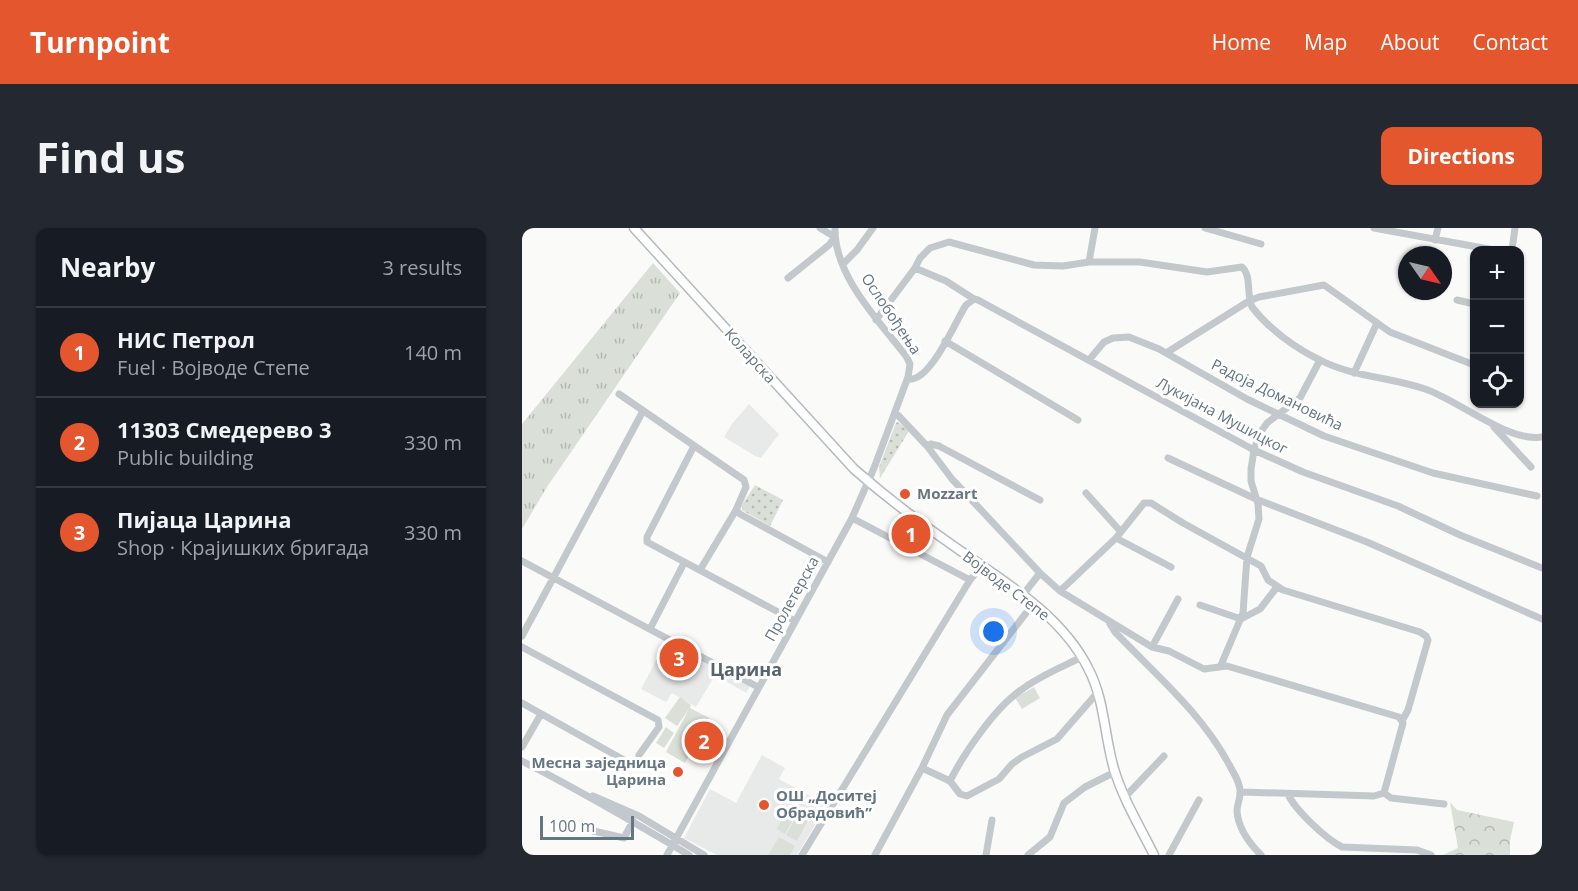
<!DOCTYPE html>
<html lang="en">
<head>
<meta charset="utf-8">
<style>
	:root { --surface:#171b24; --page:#242831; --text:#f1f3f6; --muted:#9ea1a6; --line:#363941; --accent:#e4572e }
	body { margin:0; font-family:"Open Sans",sans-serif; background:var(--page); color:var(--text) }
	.controls { position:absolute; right:18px; top:18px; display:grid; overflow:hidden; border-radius:12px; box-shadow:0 2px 4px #0004 }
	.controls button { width:54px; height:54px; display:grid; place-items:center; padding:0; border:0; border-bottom:2px solid var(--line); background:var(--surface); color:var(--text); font:30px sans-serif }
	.compass { position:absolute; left:876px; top:18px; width:54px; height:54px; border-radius:50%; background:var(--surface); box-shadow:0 2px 4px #0004; rotate:124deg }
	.scale { position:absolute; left:18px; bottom:15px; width:94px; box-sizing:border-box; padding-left:6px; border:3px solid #657683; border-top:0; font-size:16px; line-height:21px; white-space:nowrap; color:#657683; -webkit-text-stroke:4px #fff; paint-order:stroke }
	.you { position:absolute; left:472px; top:404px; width:21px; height:21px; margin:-15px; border:4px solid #fff; border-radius:50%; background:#1a73e8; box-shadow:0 0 0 9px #1a73e833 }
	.badge { display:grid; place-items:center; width:39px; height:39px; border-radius:50%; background:var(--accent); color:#fff; font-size:20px; font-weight:700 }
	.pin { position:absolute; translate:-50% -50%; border:3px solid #fff; box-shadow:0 2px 6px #0006 }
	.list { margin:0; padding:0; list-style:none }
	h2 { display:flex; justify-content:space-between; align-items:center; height:78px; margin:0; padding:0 24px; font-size:26px }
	h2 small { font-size:20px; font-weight:400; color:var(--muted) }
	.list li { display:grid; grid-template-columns:39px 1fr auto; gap:18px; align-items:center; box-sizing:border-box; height:90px; padding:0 24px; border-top:2px solid var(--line) }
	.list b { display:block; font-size:22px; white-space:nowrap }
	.list p { margin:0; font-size:20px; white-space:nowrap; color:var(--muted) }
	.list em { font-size:20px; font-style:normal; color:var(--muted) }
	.icon { flex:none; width:33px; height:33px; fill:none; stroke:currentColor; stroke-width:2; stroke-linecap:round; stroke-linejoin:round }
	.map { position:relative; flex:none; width:1020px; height:627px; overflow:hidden; border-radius:12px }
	header { display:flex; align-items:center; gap:36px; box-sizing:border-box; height:84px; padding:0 30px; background:var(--accent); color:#fff }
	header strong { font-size:28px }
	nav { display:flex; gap:33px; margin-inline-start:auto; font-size:21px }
	.intro { display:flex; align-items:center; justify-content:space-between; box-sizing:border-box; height:144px; padding:0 36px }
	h1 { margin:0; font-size:42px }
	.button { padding:15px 27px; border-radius:12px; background:var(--accent); color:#fff; font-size:21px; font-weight:700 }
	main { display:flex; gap:36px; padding:0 36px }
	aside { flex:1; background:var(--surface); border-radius:12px; box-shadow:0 2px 4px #0004 }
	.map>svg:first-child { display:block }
</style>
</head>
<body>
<header>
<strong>Turnpoint</strong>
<nav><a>Home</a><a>Map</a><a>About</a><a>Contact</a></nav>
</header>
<div class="intro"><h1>Find us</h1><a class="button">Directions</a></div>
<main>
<aside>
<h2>Nearby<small>3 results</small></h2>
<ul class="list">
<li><span class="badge">1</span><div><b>НИС Петрол</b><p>Fuel · Војводе Степе</p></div><em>140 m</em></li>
<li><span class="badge">2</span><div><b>11303 Смедерево 3</b><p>Public building</p></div><em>330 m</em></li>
<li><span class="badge">3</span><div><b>Пијаца Царина</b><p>Shop · Крајишких бригада</p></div><em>330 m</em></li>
</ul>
</aside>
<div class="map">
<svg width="1020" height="627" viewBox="0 0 1020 627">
	<defs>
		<pattern id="grass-tufts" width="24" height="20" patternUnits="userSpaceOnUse" patternTransform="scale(1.5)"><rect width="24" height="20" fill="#dadfd7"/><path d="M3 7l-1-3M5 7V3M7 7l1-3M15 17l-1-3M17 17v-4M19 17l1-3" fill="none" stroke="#b4b9b4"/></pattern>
		<pattern id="forest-crowns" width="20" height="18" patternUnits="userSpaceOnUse" patternTransform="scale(1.5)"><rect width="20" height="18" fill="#dadfd7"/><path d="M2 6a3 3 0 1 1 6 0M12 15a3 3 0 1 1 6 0" fill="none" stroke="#b4b9b4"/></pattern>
		<pattern id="park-dots" width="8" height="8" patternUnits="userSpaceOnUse" patternTransform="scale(1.5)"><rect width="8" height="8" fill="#dadfd7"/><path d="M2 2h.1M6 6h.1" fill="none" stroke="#b4b9b4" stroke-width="1.8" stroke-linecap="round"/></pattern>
	</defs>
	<rect width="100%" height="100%" fill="#fafaf8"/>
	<path fill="#e8e9e9" d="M 227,176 L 257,206 L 239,230 L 233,228 L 202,209 L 210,196 Z
		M 145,412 L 229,457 L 224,465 L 193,447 L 174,479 L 150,465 L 144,474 L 119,461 Z
		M 240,527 L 263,540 L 257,551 L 305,577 L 275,627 L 195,627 L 162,610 L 188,561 L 214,575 Z"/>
	<path fill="url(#grass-tufts)" d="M 131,35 L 158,65 L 25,259 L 0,301 L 0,196 Z"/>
	<path fill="url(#forest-crowns)" d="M 928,574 L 935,582 L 992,594 L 988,612 L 988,627 L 921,627 L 936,620 Z"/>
	<path fill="url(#park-dots)" d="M 376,194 L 387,203 L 358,250 L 357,239 L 374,195 Z
		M 233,257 L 261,272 L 248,298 L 220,282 L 220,277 Z"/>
	<path fill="#dadfd7" d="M 512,459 L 518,470 L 500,481 L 493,470 Z
		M 158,469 L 169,477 L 168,480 L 187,490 L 163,535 L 144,524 L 167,481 L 155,498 L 143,490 Z
		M 144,499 L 152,505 L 142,520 L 134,515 Z
		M 265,582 L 273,587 L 263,606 L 255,601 Z
		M 276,586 L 286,592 L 275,613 L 264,607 Z
		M 257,609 L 273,618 L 268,627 L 246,627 Z"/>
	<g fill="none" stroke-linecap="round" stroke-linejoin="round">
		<g stroke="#b5babe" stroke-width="11">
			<path id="major" d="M 112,0 L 332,241 C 364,269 398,295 433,319 C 481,353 539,386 566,440 C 583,472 582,507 592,541 C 601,571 618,599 632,627"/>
		</g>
		<path stroke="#c3c8cc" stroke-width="7" d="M 683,0 L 739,16
			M 852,0 L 972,22
			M 913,12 L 916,0
			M 990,22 L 993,0
			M 567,34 L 573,0
			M 321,36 L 335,22 L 351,0
			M 393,40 L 398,30 L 408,20 L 427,14 L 512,37 L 541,38 L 567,34 L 618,34 L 685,44 L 720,39 C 730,48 724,66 730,79 C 747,101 773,120 798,132 C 831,149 868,149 903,161 C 938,173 985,214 1020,209
			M 266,50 L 307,17 L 313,9 L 298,0
			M 935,72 L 952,76
			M 354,92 L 393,40 L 424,53 L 452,71
			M 423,113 L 556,192
			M 644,125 L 727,73 L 737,69 L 802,57 L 868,104 L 952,137
			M 567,132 L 582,114 L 591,110 L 607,109 L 637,121 L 725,171 L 802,208 L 911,245 L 1015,268
			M 832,145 L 855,95
			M 386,151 C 408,155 433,94 444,77 L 452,71 L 456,72 L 732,222 L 781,244 L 876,278 L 938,307 L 1020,340
			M 97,166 L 222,252 L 224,259 L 214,282 L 218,286 L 306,334
			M 373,184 L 405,218 L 430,251 L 518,345 L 538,363 L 630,419 L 647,423 L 682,441 L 705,438 L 877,489 L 881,495 L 862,565
			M 972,199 L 1009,239
			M 172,218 L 125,309 L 125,314 L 273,393
			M 405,218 L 409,216 L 417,218 L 518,272
			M 646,230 L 734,271 L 845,314 L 1020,391
			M 564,265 L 599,304
			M 330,290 L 448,352
			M 594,310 L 649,339
			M 0,333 L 236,459
			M 178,342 L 214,282
			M 538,363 L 594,310 L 622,275 L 629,275 L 661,295 L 739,338 L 746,352 L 761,362 L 898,404 L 904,408 L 906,412 L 886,482 L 880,493
			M 500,368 L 518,345
			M 678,377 L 719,391 L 738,381 L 755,359
			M 588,396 L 593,404 C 634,447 681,486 709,540 C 713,547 719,557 718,565 C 718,572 715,577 715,583 C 716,600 727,615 739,627
			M 128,401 L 162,335
			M 0,408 L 121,183
			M 0,419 L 136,492 L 137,499 L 117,527
			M 630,419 L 656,371
			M 699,437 L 721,385 L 725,329 L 737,291 L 736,276 L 729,253 L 729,241 L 732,222 L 738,205 L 745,195 L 778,170 L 798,132
			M 0,475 L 102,532
			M 0,519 L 19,486
			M 0,533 C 57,562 112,594 167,627
			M 400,540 L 428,553 L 438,566 L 445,568 L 477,551 L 490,536 L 500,529 L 535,511 L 576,464
			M 428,553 C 442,525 473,480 499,462 C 517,448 540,439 560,429
			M 719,564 L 852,568 L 862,565
			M 862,565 L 869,570 L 922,576
			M 766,566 C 773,582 804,611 820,619 L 895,622 L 909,627
			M 71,568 L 117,588 L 182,627
			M 603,569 L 642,528
			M 63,601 L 102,610 L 111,593
			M 145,627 L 330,290 L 352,240 L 386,149 L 388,136 L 384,128 C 357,93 312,48 313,0
			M 280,627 L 448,352 L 460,338
			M 353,627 L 400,540 L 425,487 L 511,376
			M 464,627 L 470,592
			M 506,627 L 528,609 L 542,575 L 563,559 L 593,544
			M 647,627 L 677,572"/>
		<use href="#major" stroke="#fff" stroke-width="8"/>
	</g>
	<g fill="#e4572e" stroke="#fff" stroke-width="2">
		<circle cx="383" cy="266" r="6"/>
		<circle cx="156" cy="544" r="6"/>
		<circle cx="242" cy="577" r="6"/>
	</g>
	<g text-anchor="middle" stroke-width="6" stroke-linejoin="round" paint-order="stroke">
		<g font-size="15" fill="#657683" stroke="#fff">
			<text transform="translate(369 86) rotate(56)" y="5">Ослобођења</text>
			<text transform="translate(228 128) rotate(48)" y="5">Коларска</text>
			<text transform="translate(755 167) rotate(26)" y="5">Радоја Домановића</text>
			<text transform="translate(700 188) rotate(28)" y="5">Лукијана Мушицког</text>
			<text transform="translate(484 358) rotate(37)" y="5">Војводе Степе</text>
			<text transform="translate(270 371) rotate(-61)" y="5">Пролетерска</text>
		</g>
		<g font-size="15" font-weight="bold" fill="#657683" stroke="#fff" text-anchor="start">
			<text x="395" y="271">Mozzart</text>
			<text x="144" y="540" text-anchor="end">Месна заједница<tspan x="144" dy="17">Царина</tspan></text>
			<text x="254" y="573">ОШ „Доситеј<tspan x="254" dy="17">Обрадовић”</tspan></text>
		</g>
		<g font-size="18" font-weight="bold" fill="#57646e" stroke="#fff">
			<text x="224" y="448">Царина</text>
		</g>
	</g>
</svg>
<div class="controls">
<button>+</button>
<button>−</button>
<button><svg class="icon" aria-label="locate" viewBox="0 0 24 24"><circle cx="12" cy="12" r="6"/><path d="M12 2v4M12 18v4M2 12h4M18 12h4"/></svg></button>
</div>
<svg class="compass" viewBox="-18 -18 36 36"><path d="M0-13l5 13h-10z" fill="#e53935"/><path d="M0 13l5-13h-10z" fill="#9ea1a6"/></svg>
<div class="scale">100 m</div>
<div class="you"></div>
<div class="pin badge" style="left:389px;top:306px">1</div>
<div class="pin badge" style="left:182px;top:513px">2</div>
<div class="pin badge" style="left:157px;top:430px">3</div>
</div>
</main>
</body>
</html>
